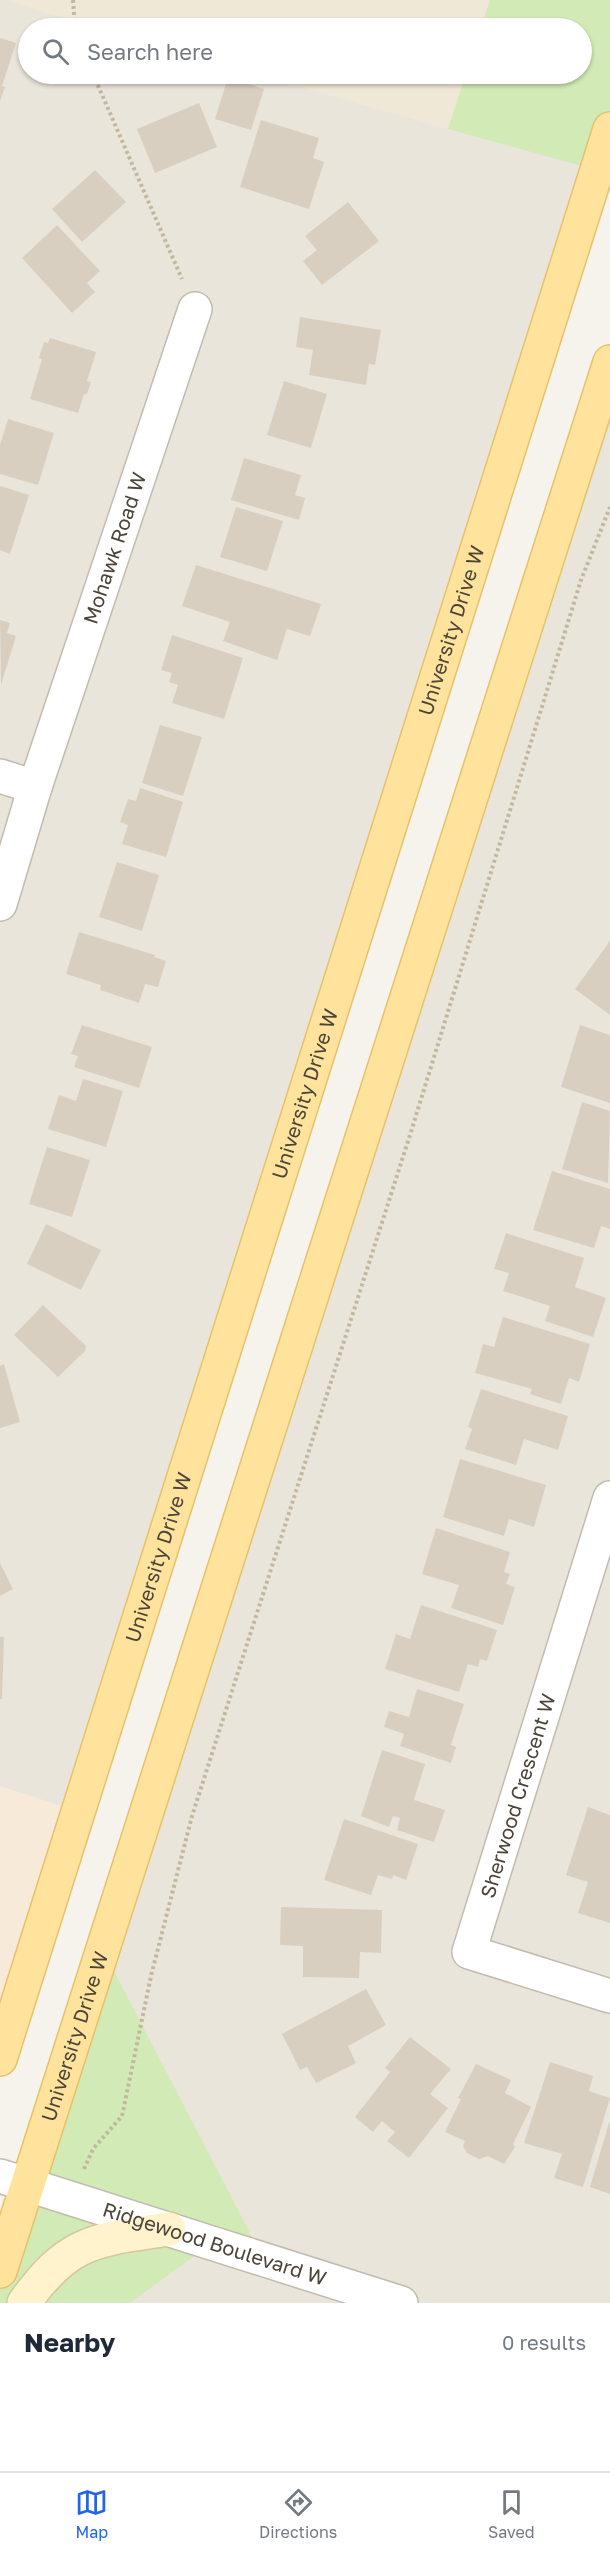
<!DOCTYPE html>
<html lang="en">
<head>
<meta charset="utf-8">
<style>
	:root { --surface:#fff; --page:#f6f6f7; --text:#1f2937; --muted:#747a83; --line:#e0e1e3; --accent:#2563eb }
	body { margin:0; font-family:"Golos Text",sans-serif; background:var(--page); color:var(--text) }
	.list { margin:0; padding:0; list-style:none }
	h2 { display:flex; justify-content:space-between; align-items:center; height:78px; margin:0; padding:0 24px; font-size:26px }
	h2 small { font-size:20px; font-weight:400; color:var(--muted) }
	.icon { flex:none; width:33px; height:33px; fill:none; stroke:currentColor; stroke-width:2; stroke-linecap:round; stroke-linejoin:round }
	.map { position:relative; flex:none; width:610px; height:2303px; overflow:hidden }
	.search { position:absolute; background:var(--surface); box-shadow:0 2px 4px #0004; left:18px; right:18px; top:18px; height:66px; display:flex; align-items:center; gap:15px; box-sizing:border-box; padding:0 21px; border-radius:33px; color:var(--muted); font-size:22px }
	.sheet { height:168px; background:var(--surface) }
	nav { display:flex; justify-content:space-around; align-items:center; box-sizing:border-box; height:84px; border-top:2px solid var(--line); background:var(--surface); font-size:16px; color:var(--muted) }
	nav a { display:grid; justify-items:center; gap:3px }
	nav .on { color:var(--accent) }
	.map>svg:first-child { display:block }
</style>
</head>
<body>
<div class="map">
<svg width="610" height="2303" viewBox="0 0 610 2303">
	<rect width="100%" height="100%" fill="#f6f3ec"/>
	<path fill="#eae5da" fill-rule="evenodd" d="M 0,0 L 610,0 L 610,133 L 0,2058 ZM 28,28 L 582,28 L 582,74 L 28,74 Z
		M 610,362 L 610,2303 L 0,2303 Z"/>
	<path fill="#f7ead8" d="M 0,1786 L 80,1812 L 0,2059 Z"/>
	<path fill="#efe8d6" d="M 6,0 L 490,0 L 481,28 L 96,28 Z
		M 254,74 L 466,74 L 448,129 Z"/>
	<path fill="#d2eab5" d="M 490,0 L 610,0 L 610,129 L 596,170 L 448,129 L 466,74 L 582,74 L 582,28 L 481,28 Z
		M 102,1948 L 264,2260 L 212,2243 L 130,2303 L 0,2303 L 0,2271 Z"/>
	<path fill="#d8cfc1" d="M 0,38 L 16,43 L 2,86 L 5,87 L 0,101 Z
		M 228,77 L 264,89 L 251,130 L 215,119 Z
		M 199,103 L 217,147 L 155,173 L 137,129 Z
		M 261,120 L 319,138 L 313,158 L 324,162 L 309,209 L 240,187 Z
		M 95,170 L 126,202 L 82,242 L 52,209 Z
		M 348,202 L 379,241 L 322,285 L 303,261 L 317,250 L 305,236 Z
		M 57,225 L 100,271 L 87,283 L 95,292 L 72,313 L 22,258 Z
		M 300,317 L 381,330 L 375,365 L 369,364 L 366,385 L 309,375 L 313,350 L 296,347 Z
		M 50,338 L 96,352 L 87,381 L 91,382 L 87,394 L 84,394 L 78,413 L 30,399 L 42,359 L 39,358 L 44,342 L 48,343 Z
		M 284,381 L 327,394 L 311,448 L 267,435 Z
		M 8,419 L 54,433 L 38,485 L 0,474 L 0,445 Z
		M 244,458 L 301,475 L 295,495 L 305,498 L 299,520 L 231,500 Z
		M 0,486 L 29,495 L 10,554 L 0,550 Z
		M 236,507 L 283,521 L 267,571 L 220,557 Z
		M 196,565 L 321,604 L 310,636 L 287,629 L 277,660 L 223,641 L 230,622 L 182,606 Z
		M 0,620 L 10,623 L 7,633 L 16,636 L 1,685 Z
		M 172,635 L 243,658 L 224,719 L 172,703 L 178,685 L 169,682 L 172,673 L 161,670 Z
		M 160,725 L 202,737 L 183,796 L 142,783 Z
		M 140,788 L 183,802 L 166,857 L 122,844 L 128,825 L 120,822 L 128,799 L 136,801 Z
		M 117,862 L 159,875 L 142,931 L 99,917 Z
		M 79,932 L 155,955 L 154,957 L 166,961 L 158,987 L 145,984 L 139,1003 L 100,990 L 101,985 L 66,974 Z
		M 610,941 L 610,1015 L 575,989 Z
		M 82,1025 L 152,1047 L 139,1088 L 74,1067 L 78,1056 L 71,1054 Z
		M 580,1025 L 610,1035 L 610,1103 L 561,1087 Z
		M 83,1079 L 123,1091 L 106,1147 L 48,1129 L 59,1095 L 76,1101 Z
		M 582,1102 L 610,1111 L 608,1183 L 562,1169 Z
		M 47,1147 L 90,1160 L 72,1217 L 29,1204 Z
		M 552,1171 L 610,1189 L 610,1229 L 601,1226 L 594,1248 L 533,1230 Z
		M 46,1224 L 101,1250 L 81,1290 L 27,1264 Z
		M 506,1233 L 584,1258 L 575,1287 L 606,1298 L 593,1337 L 545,1321 L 550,1306 L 503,1291 L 509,1273 L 494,1269 Z
		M 43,1305 L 86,1346 L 85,1351 L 58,1377 L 14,1335 Z
		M 503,1317 L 590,1344 L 579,1382 L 569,1378 L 561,1404 L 530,1394 L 532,1389 L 475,1373 L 483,1344 L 494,1347 Z
		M 4,1364 L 20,1422 L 0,1428 L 0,1366 Z
		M 481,1389 L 568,1416 L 558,1450 L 524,1439 L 516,1465 L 465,1449 L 472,1429 L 468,1427 Z
		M 460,1459 L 546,1485 L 534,1527 L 509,1519 L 504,1536 L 443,1517 Z
		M 436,1528 L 510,1552 L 504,1572 L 510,1574 L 506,1584 L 515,1587 L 503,1625 L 451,1608 L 459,1585 L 422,1574 Z
		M 0,1563 L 13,1589 L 0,1596 Z
		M 421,1605 L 497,1630 L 487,1661 L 480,1659 L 478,1667 L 468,1664 L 459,1692 L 385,1669 L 396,1634 L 410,1639 Z
		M 0,1637 L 4,1637 L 2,1699 L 0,1699 Z
		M 417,1689 L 464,1704 L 451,1745 L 456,1747 L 451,1763 L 400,1746 L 404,1734 L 384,1727 L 389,1711 L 409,1717 Z
		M 382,1750 L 425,1764 L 414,1800 L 445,1810 L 434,1842 L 397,1830 L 400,1818 L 393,1816 L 389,1827 L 361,1816 Z
		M 588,1807 L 610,1815 L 610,1923 L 578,1913 L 588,1882 L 566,1875 Z
		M 344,1819 L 418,1844 L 406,1880 L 393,1875 L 392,1879 L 378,1875 L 371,1895 L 324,1880 Z
		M 281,1907 L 382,1910 L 381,1953 L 360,1952 L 359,1978 L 303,1977 L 303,1946 L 280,1945 Z
		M 366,1989 L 386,2025 L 348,2046 L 356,2063 L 316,2083 L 307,2067 L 300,2070 L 282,2034 Z
		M 410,2037 L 451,2069 L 430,2094 L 448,2108 L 409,2158 L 387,2141 L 395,2132 L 382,2121 L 373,2132 L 355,2117 L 390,2072 L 385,2068 Z
		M 550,2062 L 593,2076 L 589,2091 L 610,2098 L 583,2187 L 554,2178 L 562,2154 L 524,2143 Z
		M 476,2064 L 511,2080 L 505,2093 L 531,2107 L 513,2144 L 515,2147 L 504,2164 L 488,2156 L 479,2159 L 467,2153 L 463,2146 L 465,2141 L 445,2132 L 461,2099 L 458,2098 Z
		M 609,2123 L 610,2123 L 610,2194 L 590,2187 Z"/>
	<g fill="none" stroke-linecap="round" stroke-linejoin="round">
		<g stroke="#c2bbae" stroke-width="36">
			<g id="minor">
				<path d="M 0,776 L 35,787"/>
				<path id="s1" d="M 0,904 L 35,787 L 195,309"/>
				<path d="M 610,1498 L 469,1952 L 610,1996"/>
				<path id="s2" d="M 0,2176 L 401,2303"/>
			</g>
		</g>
		<g stroke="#d6c79b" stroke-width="36">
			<path id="secondary" d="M 24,2303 C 69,2239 97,2240 169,2229"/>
		</g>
		<g stroke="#e6c16a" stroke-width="36">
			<g id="primary">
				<path id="s3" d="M 0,2059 L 610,129"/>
				<path id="s4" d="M 0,2271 L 610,362"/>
			</g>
		</g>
		<path stroke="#c4b79f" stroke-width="4" stroke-dasharray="3 3" stroke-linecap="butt" d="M 73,0 L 75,28
			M 93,74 L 182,279
			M 84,2169 L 93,2149 L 122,2116 L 151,1976 L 192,1816 L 410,1135 L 581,580 L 610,507"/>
		<use href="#minor" stroke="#fff" stroke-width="33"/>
		<use href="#secondary" stroke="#fff3cd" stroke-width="33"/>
		<use href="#primary" stroke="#ffe39c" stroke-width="33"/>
	</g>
	<g text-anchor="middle" stroke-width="6" stroke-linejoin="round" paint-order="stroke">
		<g font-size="20" fill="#4b4439" stroke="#fff">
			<text dy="7" stroke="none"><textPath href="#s1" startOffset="374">Mohawk Road W</textPath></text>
			<text dy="7" stroke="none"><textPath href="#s3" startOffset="1498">University Drive W</textPath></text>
			<text dy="7" stroke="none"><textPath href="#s3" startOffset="1012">University Drive W</textPath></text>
			<text dy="7" stroke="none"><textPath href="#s3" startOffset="526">University Drive W</textPath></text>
			<text transform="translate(518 1796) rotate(-73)" y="7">Sherwood Crescent W</text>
			<text dy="7" stroke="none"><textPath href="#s4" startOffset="246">University Drive W</textPath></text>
			<text dy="7" stroke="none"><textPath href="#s2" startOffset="225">Ridgewood Boulevard W</textPath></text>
		</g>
	</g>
</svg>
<div class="search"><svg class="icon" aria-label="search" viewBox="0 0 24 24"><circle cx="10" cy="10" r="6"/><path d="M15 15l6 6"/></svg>Search here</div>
</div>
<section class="sheet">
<h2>Nearby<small>0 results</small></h2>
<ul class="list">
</ul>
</section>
<nav>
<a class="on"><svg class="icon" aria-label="map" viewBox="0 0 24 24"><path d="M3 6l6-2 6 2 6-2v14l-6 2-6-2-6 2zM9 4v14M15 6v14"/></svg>Map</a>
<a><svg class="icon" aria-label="directions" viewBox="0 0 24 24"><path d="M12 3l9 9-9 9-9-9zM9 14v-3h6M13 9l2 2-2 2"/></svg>Directions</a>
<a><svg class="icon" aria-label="saved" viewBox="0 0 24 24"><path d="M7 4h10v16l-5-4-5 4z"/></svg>Saved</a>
</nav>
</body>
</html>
